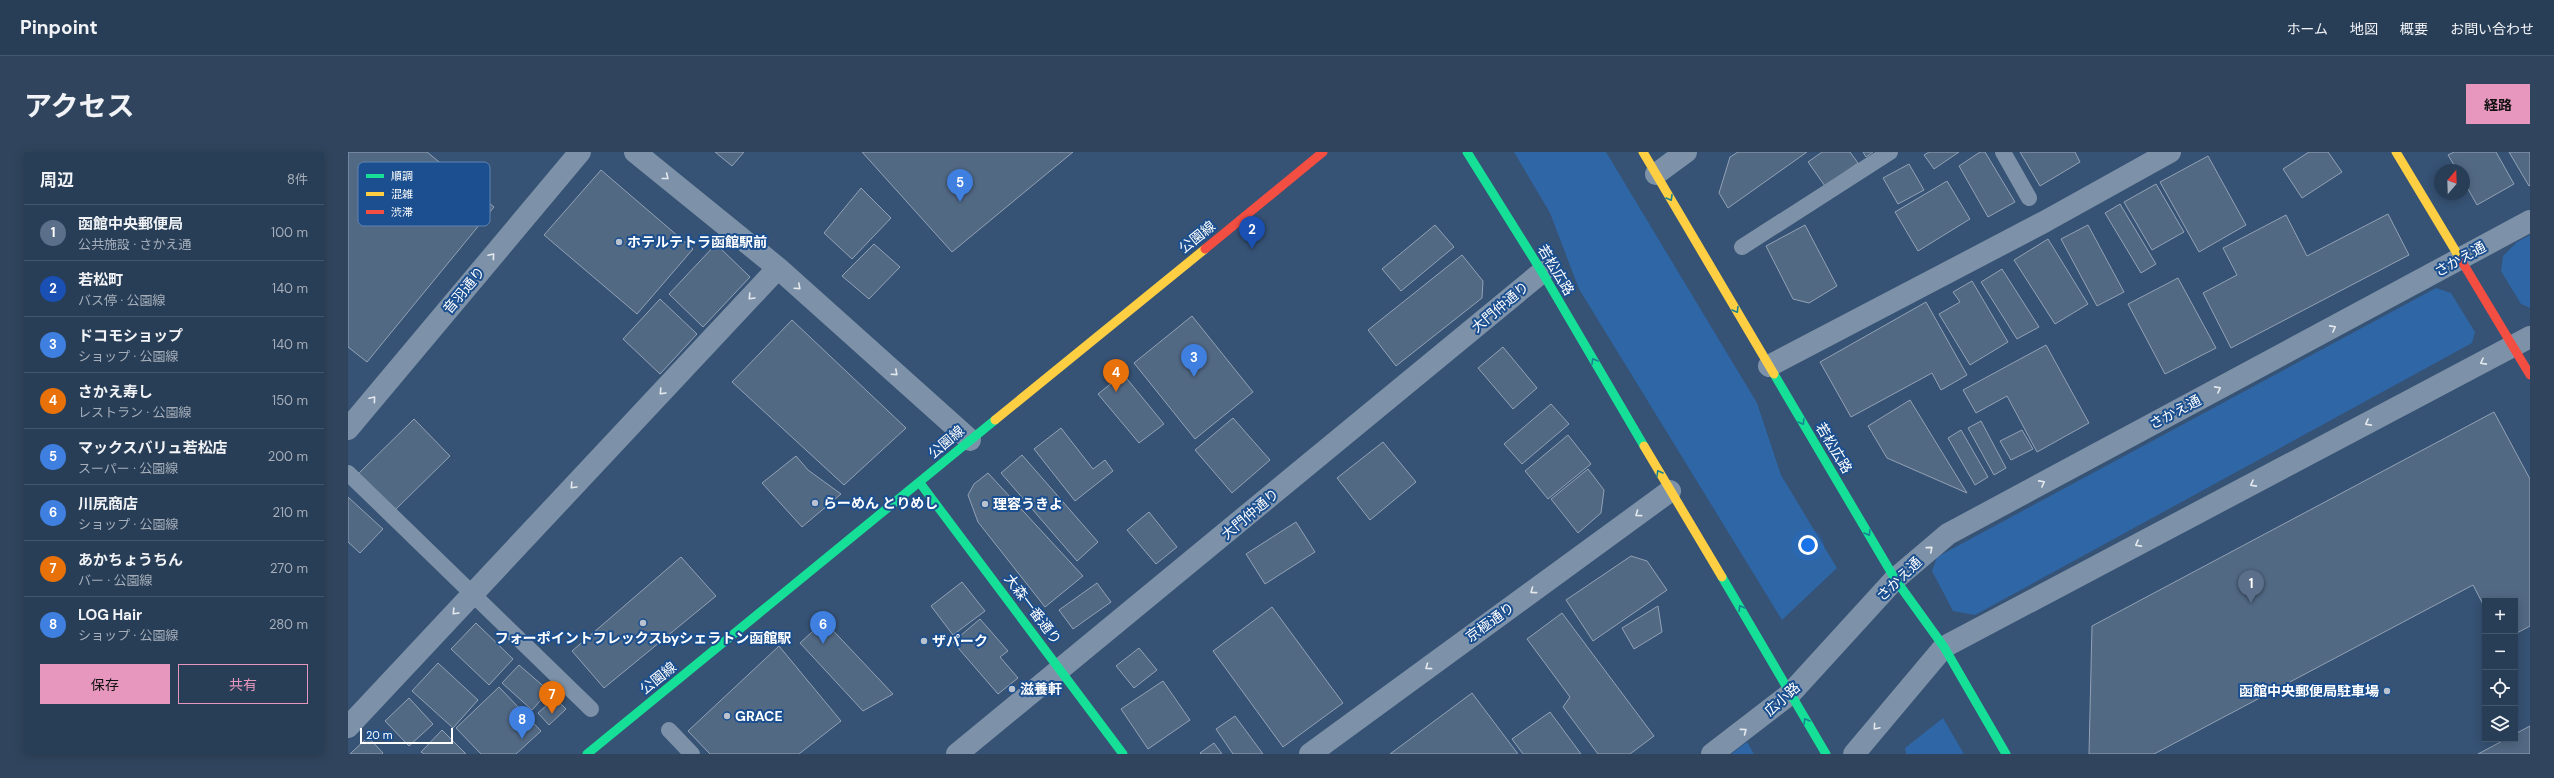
<!DOCTYPE html>
<html lang="ja">
<head>
<meta charset="utf-8">
<style>
	:root { --surface:#283e57; --page:#30455d; --text:#f1f3f6; --muted:#a5aeba; --line:#44576d; --accent:#e797bd }
	body { margin:0; font-family:"DM Sans","Noto Sans JP",sans-serif; background:var(--page); color:var(--text) }
	.controls { position:absolute; right:12px; bottom:12px; display:grid; overflow:hidden; border-radius:0px; box-shadow:0 2px 10px #0003 }
	.controls button { width:36px; height:36px; display:grid; place-items:center; padding:0; border:0; border-bottom:1px solid var(--line); background:var(--surface); color:var(--text); font:20px sans-serif }
	.compass { position:absolute; left:2086px; top:12px; width:36px; height:36px; border-radius:50%; background:var(--surface); box-shadow:0 2px 10px #0003; rotate:19deg }
	.scale { position:absolute; left:12px; bottom:10px; width:93px; box-sizing:border-box; padding-left:4px; border:2px solid #fff; border-top:0; font-size:11px; line-height:14px; white-space:nowrap; color:#fff; -webkit-text-stroke:3px #1b4f8f; paint-order:stroke }
	.you { position:absolute; left:1460px; top:393px; width:14px; height:14px; margin:-10px; border:3px solid #fff; border-radius:50%; background:#1a73e8; box-shadow:0 0 0 6px #1a73e833 }
	.badge { display:grid; place-items:center; width:26px; height:26px; border-radius:50%; background:var(--accent); color:#fff; font-size:13px; font-weight:700 }
	.pin { position:absolute; translate:-50% -33px; filter:drop-shadow(0 1px 2px #0008) }
	.pin::after { content:''; position:absolute; top:21px; width:14px; height:12px; background:inherit; clip-path:polygon(0 0,100% 0,50% 100%) }
	.list { margin:0; padding:0; list-style:none }
	h2 { display:flex; justify-content:space-between; align-items:center; height:52px; margin:0; padding:0 16px; font-size:17px }
	h2 small { font-size:13px; font-weight:400; color:var(--muted) }
	.list li { display:grid; grid-template-columns:26px 1fr auto; gap:12px; align-items:center; box-sizing:border-box; height:56px; padding:0 16px; border-top:1px solid var(--line) }
	.list b { display:block; font-size:15px; white-space:nowrap }
	.list p { margin:0; font-size:13px; white-space:nowrap; color:var(--muted) }
	.list em { font-size:13px; font-style:normal; color:var(--muted) }
	.actions { display:flex; gap:8px; padding:12px 16px }
	.actions a { flex:1; padding:9px 0; border:1px solid var(--accent); border-radius:0px; text-align:center; font-size:14px; color:var(--accent) }
	.actions .main { background:var(--accent); color:#111 }
	.icon { flex:none; width:22px; height:22px; fill:none; stroke:currentColor; stroke-width:2; stroke-linecap:round; stroke-linejoin:round }
	.map { position:relative; flex:none; width:2182px; height:602px; overflow:hidden; border-radius:0px }
	header { display:flex; align-items:center; gap:24px; box-sizing:border-box; height:56px; padding:0 20px; background:var(--surface); border-bottom:1px solid var(--line) }
	header strong { font-size:19px }
	nav { display:flex; gap:22px; margin-inline-start:auto; font-size:14px }
	.intro { display:flex; align-items:center; justify-content:space-between; box-sizing:border-box; height:96px; padding:0 24px }
	h1 { margin:0; font-size:28px }
	.button { padding:10px 18px; border-radius:0px; background:var(--accent); color:#111; font-size:14px; font-weight:700 }
	main { display:flex; gap:24px; padding:0 24px }
	aside { flex:1; background:var(--surface); border-radius:0px; box-shadow:0 2px 10px #0003 }
	.map>svg:first-child { display:block }
</style>
</head>
<body>
<header>
<strong>Pinpoint</strong>
<nav><a>ホーム</a><a>地図</a><a>概要</a><a>お問い合わせ</a></nav>
</header>
<div class="intro"><h1>アクセス</h1><a class="button">経路</a></div>
<main>
<aside>
<h2>周辺<small>8件</small></h2>
<ul class="list">
<li><span class="badge" style="background:#5c6f8a">1</span><div><b>函館中央郵便局</b><p>公共施設 · さかえ通</p></div><em>100 m</em></li>
<li><span class="badge" style="background:#1a4fb4">2</span><div><b>若松町</b><p>バス停 · 公園線</p></div><em>140 m</em></li>
<li><span class="badge" style="background:#3f7fe0">3</span><div><b>ドコモショップ</b><p>ショップ · 公園線</p></div><em>140 m</em></li>
<li><span class="badge" style="background:#e8710a">4</span><div><b>さかえ寿し</b><p>レストラン · 公園線</p></div><em>150 m</em></li>
<li><span class="badge" style="background:#3f7fe0">5</span><div><b>マックスバリュ若松店</b><p>スーパー · 公園線</p></div><em>200 m</em></li>
<li><span class="badge" style="background:#3f7fe0">6</span><div><b>川尻商店</b><p>ショップ · 公園線</p></div><em>210 m</em></li>
<li><span class="badge" style="background:#e8710a">7</span><div><b>あかちょうちん</b><p>バー · 公園線</p></div><em>270 m</em></li>
<li><span class="badge" style="background:#3f7fe0">8</span><div><b>LOG Hair</b><p>ショップ · 公園線</p></div><em>280 m</em></li>
</ul>
<div class="actions"><a class="main">保存</a><a>共有</a></div>
</aside>
<div class="map">
<svg width="2182" height="602" viewBox="0 0 2182 602">
	<rect width="100%" height="100%" fill="#365274"/>
	<path fill="#2f66a5" d="M 1166,0 L 1258,0 L 1409,251 L 1433,323 L 1489,416 L 1434,468 L 1231,137 L 1202,61 Z
		M 2182,83 L 2182,156 L 2173,152 L 2153,119 L 2155,104 L 2169,90 Z
		M 2088,136 L 2103,141 L 2127,180 L 2124,191 L 1627,463 L 1605,459 L 1584,419 L 1589,405 Z
		M 1595,566 L 1616,602 L 1558,602 L 1557,596 Z
		M 1399,590 L 1406,602 L 1383,602 Z"/>
	<path fill="#526984" stroke="#92a2b6" d="M 0,0 L 79,0 L 146,55 L 19,210 L 0,195 Z
		M 367,0 L 396,0 L 384,14 Z
		M 514,0 L 725,0 L 604,100 Z
		M 1390,0 L 1459,0 L 1380,56 L 1371,41 L 1382,5 Z
		M 1474,0 L 1502,0 L 1510,11 L 1477,34 L 1460,10 Z
		M 1515,0 L 1525,0 L 1518,5 Z
		M 1581,0 L 1611,0 L 1586,17 L 1576,3 Z
		M 1632,0 L 1637,0 L 1667,50 L 1640,65 L 1611,14 Z
		M 1672,0 L 1727,0 L 1732,10 L 1692,34 Z
		M 1961,0 L 1980,0 L 1994,20 L 1954,46 L 1935,17 Z
		M 2106,0 L 2148,0 L 2166,32 L 2129,53 L 2116,30 L 2116,18 L 2109,18 L 2100,3 Z
		M 2161,0 L 2182,0 L 2182,33 L 2181,34 Z
		M 1860,4 L 1898,73 L 1851,100 L 1812,30 Z
		M 1561,12 L 1576,38 L 1550,52 L 1535,26 Z
		M 253,18 L 345,97 L 289,162 L 196,83 Z
		M 1599,29 L 1622,67 L 1570,99 L 1547,60 Z
		M 1808,32 L 1836,80 L 1804,98 L 1776,50 Z
		M 513,36 L 543,66 L 504,107 L 476,81 Z
		M 1772,52 L 1808,112 L 1793,121 L 1757,61 Z
		M 2040,62 L 2061,103 L 1883,196 L 1855,141 L 1889,123 L 1875,96 L 1938,63 L 1959,104 Z
		M 1087,73 L 1106,95 L 1053,139 L 1034,117 Z
		M 1457,73 L 1489,134 L 1461,151 L 1445,147 L 1418,94 Z
		M 1740,73 L 1776,140 L 1749,154 L 1713,87 Z
		M 1700,87 L 1740,152 L 1707,172 L 1666,108 Z
		M 368,92 L 402,125 L 355,175 L 321,142 Z
		M 526,92 L 552,115 L 521,147 L 494,124 Z
		M 1114,103 L 1135,129 L 1134,146 L 1048,214 L 1020,178 Z
		M 1654,117 L 1691,175 L 1669,187 L 1633,130 Z
		M 1830,126 L 1868,196 L 1817,222 L 1780,152 Z
		M 1624,129 L 1660,190 L 1622,213 L 1591,162 L 1612,150 L 1605,140 Z
		M 312,147 L 349,182 L 312,222 L 275,187 Z
		M 1578,150 L 1619,223 L 1593,238 L 1584,221 L 1503,265 L 1472,210 Z
		M 844,164 L 905,240 L 847,287 L 786,211 Z
		M 444,168 L 558,276 L 496,333 L 384,230 Z
		M 1698,193 L 1741,271 L 1689,300 L 1659,244 L 1628,261 L 1615,238 Z
		M 1155,195 L 1189,236 L 1165,257 L 1130,216 Z
		M 775,222 L 816,272 L 791,291 L 750,242 Z
		M 1562,248 L 1619,341 L 1539,306 L 1520,274 Z
		M 1203,252 L 1221,272 L 1174,312 L 1156,292 Z
		M 2146,260 L 2182,327 L 2182,474 L 2167,482 L 2167,449 L 2137,449 L 2137,456 L 2125,433 L 1806,602 L 1741,602 L 1744,474 Z
		M 885,266 L 922,308 L 884,341 L 847,298 Z
		M 66,267 L 102,304 L 46,359 L 10,322 Z
		M 1633,269 L 1658,316 L 1646,323 L 1620,276 Z
		M 713,276 L 745,317 L 757,308 L 765,319 L 727,349 L 686,297 Z
		M 1613,278 L 1640,325 L 1627,333 L 1600,286 Z
		M 1674,278 L 1685,297 L 1663,308 L 1652,289 Z
		M 1220,283 L 1243,312 L 1200,347 L 1177,319 Z
		M 1035,290 L 1068,330 L 1022,368 L 989,326 Z
		M 674,303 L 750,390 L 729,409 L 653,321 Z
		M 448,304 L 460,318 L 493,342 L 454,375 L 414,331 Z
		M 1240,317 L 1256,338 L 1253,361 L 1230,381 L 1203,347 Z
		M 640,321 L 735,424 L 697,455 L 630,370 L 620,343 L 626,332 Z
		M 0,345 L 35,377 L 12,401 L 0,390 Z
		M 801,360 L 829,395 L 808,412 L 779,378 Z
		M 948,370 L 967,400 L 917,432 L 898,402 Z
		M 1283,404 L 1299,409 L 1319,438 L 1245,489 L 1218,448 Z
		M 333,405 L 368,444 L 256,536 L 224,499 Z
		M 614,430 L 637,459 L 605,483 L 583,454 Z
		M 749,431 L 763,450 L 725,477 L 711,458 Z
		M 1310,454 L 1314,480 L 1286,497 L 1274,476 Z
		M 924,455 L 995,551 L 935,595 L 865,499 Z
		M 1214,461 L 1306,584 L 1282,602 L 1250,602 L 1215,555 L 1222,545 L 1179,487 Z
		M 632,467 L 660,499 L 652,505 L 670,526 L 650,542 L 605,490 Z
		M 476,469 L 545,542 L 515,559 L 452,491 Z
		M 128,471 L 165,507 L 141,533 L 103,497 Z
		M 431,494 L 493,569 L 451,602 L 362,602 L 340,579 Z
		M 791,496 L 809,518 L 786,536 L 768,514 Z
		M 90,511 L 130,548 L 105,576 L 64,539 Z
		M 171,513 L 201,539 L 184,558 L 154,531 Z
		M 815,529 L 842,568 L 800,597 L 773,557 Z
		M 151,535 L 193,579 L 168,602 L 133,602 L 108,576 Z
		M 1124,541 L 1170,602 L 1042,602 Z
		M 61,546 L 85,572 L 61,594 L 37,569 Z
		M 207,546 L 218,557 L 201,573 L 190,561 Z
		M 1202,560 L 1233,602 L 1175,602 L 1164,587 Z
		M 887,564 L 915,602 L 885,602 L 868,577 Z
		M 2182,574 L 2182,602 L 2130,602 L 2158,587 L 2167,587 L 2167,582 Z
		M 94,578 L 118,602 L 76,602 L 73,600 Z
		M 20,585 L 35,601 L 34,602 L 2,602 Z
		M 866,591 L 874,602 L 853,602 L 852,601 Z"/>
	<g fill="none" stroke-linecap="round" stroke-linejoin="round">
		<path stroke="#7d92a8" stroke-width="16" d="M 1655,0 L 1681,46
			M 1394,95 L 1542,0
			M 0,321 L 243,557
			M 321,578 L 344,602"/>
		<path stroke="#7d92a8" stroke-width="22" d="M 287,0 L 430,116 L 622,288
			M 1308,22 L 1338,0
			M 1421,214 L 1696,70 L 1822,0
			M 0,277 L 232,0
			M 0,575 L 430,116
			M 609,602 L 1194,120
			M 962,602 L 1322,339
			M 1364,602 L 1442,542 L 1547,427 L 1600,382 L 2182,69
			M 1506,602 L 1596,495 L 2182,185"/>
		<path stroke="#16e098" stroke-width="9" d="M 1119,0 L 1194,120 L 1296,294
			M 1426,222 L 1547,427 L 1596,495 L 1658,602
			M 572,331 L 775,602
			M 1374,425 L 1478,602
			M 239,602 L 647,268"/>
		<path stroke="#ffcf43" stroke-width="9" d="M 1295,0 L 1426,222
			M 2048,0 L 2113,108
			M 647,268 L 857,97
			M 1296,294 L 1374,425"/>
		<path stroke="#f24e42" stroke-width="9" d="M 857,97 L 975,0
			M 2113,108 L 2182,223"/>
	</g>
	<defs><path id="oneway-chevron" d="M-2-3.5L2.5 0L-2 3.5" fill="none" stroke-width="1.6" stroke-linecap="round" stroke-linejoin="round"/></defs>
	<g stroke="#e5e9ee">
		<use href="#oneway-chevron" transform="translate(318 25) rotate(39)"/>
		<use href="#oneway-chevron" transform="translate(144 104) rotate(-50)"/>
		<use href="#oneway-chevron" transform="translate(450 135) rotate(42)"/>
		<use href="#oneway-chevron" transform="translate(403 145) rotate(133)"/>
		<use href="#oneway-chevron" transform="translate(1985 176) rotate(-28)"/>
		<use href="#oneway-chevron" transform="translate(2135 210) rotate(152)"/>
		<use href="#oneway-chevron" transform="translate(547 221) rotate(42)"/>
		<use href="#oneway-chevron" transform="translate(1870 237) rotate(-28)"/>
		<use href="#oneway-chevron" transform="translate(314 240) rotate(133)"/>
		<use href="#oneway-chevron" transform="translate(25 247) rotate(-50)"/>
		<use href="#oneway-chevron" transform="translate(2020 271) rotate(152)"/>
		<use href="#oneway-chevron" transform="translate(1694 331) rotate(-28)"/>
		<use href="#oneway-chevron" transform="translate(1905 332) rotate(152)"/>
		<use href="#oneway-chevron" transform="translate(225 334) rotate(133)"/>
		<use href="#oneway-chevron" transform="translate(1290 362) rotate(144)"/>
		<use href="#oneway-chevron" transform="translate(1790 392) rotate(152)"/>
		<use href="#oneway-chevron" transform="translate(1582 397) rotate(-41)"/>
		<use href="#oneway-chevron" transform="translate(1185 439) rotate(144)"/>
		<use href="#oneway-chevron" transform="translate(107 460) rotate(133)"/>
		<use href="#oneway-chevron" transform="translate(1080 515) rotate(144)"/>
		<use href="#oneway-chevron" transform="translate(1528 575) rotate(130)"/>
		<use href="#oneway-chevron" transform="translate(1396 579) rotate(-37)"/>
	</g>
	<g stroke="#198292">
		<use href="#oneway-chevron" transform="translate(1322 46) rotate(60)"/>
		<use href="#oneway-chevron" transform="translate(1388 158) rotate(59)"/>
		<use href="#oneway-chevron" transform="translate(1246 209) rotate(-120)"/>
		<use href="#oneway-chevron" transform="translate(1454 270) rotate(59)"/>
		<use href="#oneway-chevron" transform="translate(1311 321) rotate(-120)"/>
		<use href="#oneway-chevron" transform="translate(1520 381) rotate(59)"/>
		<use href="#oneway-chevron" transform="translate(1393 456) rotate(-121)"/>
		<use href="#oneway-chevron" transform="translate(1458 569) rotate(-121)"/>
	</g>
	<g fill="#b9c2ce" stroke="#1b4f8f" stroke-width="1.5">
		<circle cx="271" cy="90" r="4"/>
		<circle cx="467" cy="351" r="4"/>
		<circle cx="637" cy="352" r="4"/>
		<circle cx="295" cy="471" r="4"/>
		<circle cx="576" cy="489" r="4"/>
		<circle cx="664" cy="537" r="4"/>
		<circle cx="2039" cy="539" r="4"/>
		<circle cx="379" cy="564" r="4"/>
	</g>
	<g text-anchor="middle" stroke-width="4" stroke-linejoin="round" paint-order="stroke">
		<g font-size="14" fill="#fff" stroke="#1b4f8f">
			<text transform="translate(849 85) rotate(-39)" y="5">公園線</text>
			<text transform="translate(2112 107) rotate(-29)" y="5">さかえ通</text>
			<text transform="translate(1208 118) rotate(59)" y="5">若松広路</text>
			<text transform="translate(116 138) rotate(-50)" y="5">音羽通り</text>
			<text transform="translate(1152 155) rotate(-40)" y="5">大門仲通り</text>
			<text transform="translate(1827 260) rotate(-28)" y="5">さかえ通</text>
			<text transform="translate(598 290) rotate(-40)" y="5">公園線</text>
			<text transform="translate(1486 296) rotate(59)" y="5">若松広路</text>
			<text transform="translate(902 362) rotate(-40)" y="5">大門仲通り</text>
			<text transform="translate(1551 427) rotate(-44)" y="5">さかえ通</text>
			<text transform="translate(685 457) rotate(53)" y="5">大森一番通り</text>
			<text transform="translate(1142 470) rotate(-36)" y="5">京極通り</text>
			<text transform="translate(310 526) rotate(-39)" y="5">公園線</text>
			<text transform="translate(1434 547) rotate(-42)" y="5">広小路</text>
		</g>
		<g font-size="14" font-weight="bold" fill="#fff" stroke="#1b4f8f" text-anchor="start">
			<text x="279" y="95">ホテルテトラ函館駅前</text>
			<text x="475" y="356">らーめん とりめし</text>
			<text x="645" y="357">理容うきよ</text>
			<text x="295" y="491" text-anchor="middle">フォーポイントフレックスbyシェラトン函館駅</text>
			<text x="584" y="494">ザパーク</text>
			<text x="672" y="542">滋養軒</text>
			<text x="2031" y="544" text-anchor="end">函館中央郵便局駐車場</text>
			<text x="387" y="569">GRACE</text>
		</g>
	</g>
	<rect x="10" y="10" width="132" height="64" rx="6" fill="#1b4f8f" stroke="#5f84b1" stroke-width="1"/>
	<rect x="18" y="22" width="18" height="4" fill="#16e098"/>
	<rect x="18" y="40" width="18" height="4" fill="#ffcf43"/>
	<rect x="18" y="58" width="18" height="4" fill="#f24e42"/>
	<g font-size="11" fill="#fff">
		<text x="43" y="28">順調</text>
		<text x="43" y="46">混雑</text>
		<text x="43" y="64">渋滞</text>
	</g>
</svg>
<div class="controls">
<button>+</button>
<button>−</button>
<button><svg class="icon" aria-label="locate" viewBox="0 0 24 24"><circle cx="12" cy="12" r="6"/><path d="M12 2v4M12 18v4M2 12h4M18 12h4"/></svg></button>
<button><svg class="icon" aria-label="layers" viewBox="0 0 24 24"><path d="M12 4l9 5-9 5-9-5zM3 14l9 5 9-5"/></svg></button>
</div>
<svg class="compass" viewBox="-18 -18 36 36"><path d="M0-13l5 13h-10z" fill="#e53935"/><path d="M0 13l5-13h-10z" fill="#a5aeba"/></svg>
<div class="scale">20 m</div>
<div class="you"></div>
<div class="pin badge" style="left:1903px;top:451px;background:#5c6f8a">1</div>
<div class="pin badge" style="left:904px;top:97px;background:#1a4fb4">2</div>
<div class="pin badge" style="left:846px;top:225px;background:#3f7fe0">3</div>
<div class="pin badge" style="left:768px;top:240px;background:#e8710a">4</div>
<div class="pin badge" style="left:612px;top:50px;background:#3f7fe0">5</div>
<div class="pin badge" style="left:475px;top:492px;background:#3f7fe0">6</div>
<div class="pin badge" style="left:204px;top:562px;background:#e8710a">7</div>
<div class="pin badge" style="left:174px;top:587px;background:#3f7fe0">8</div>
</div>
</main>
</body>
</html>
